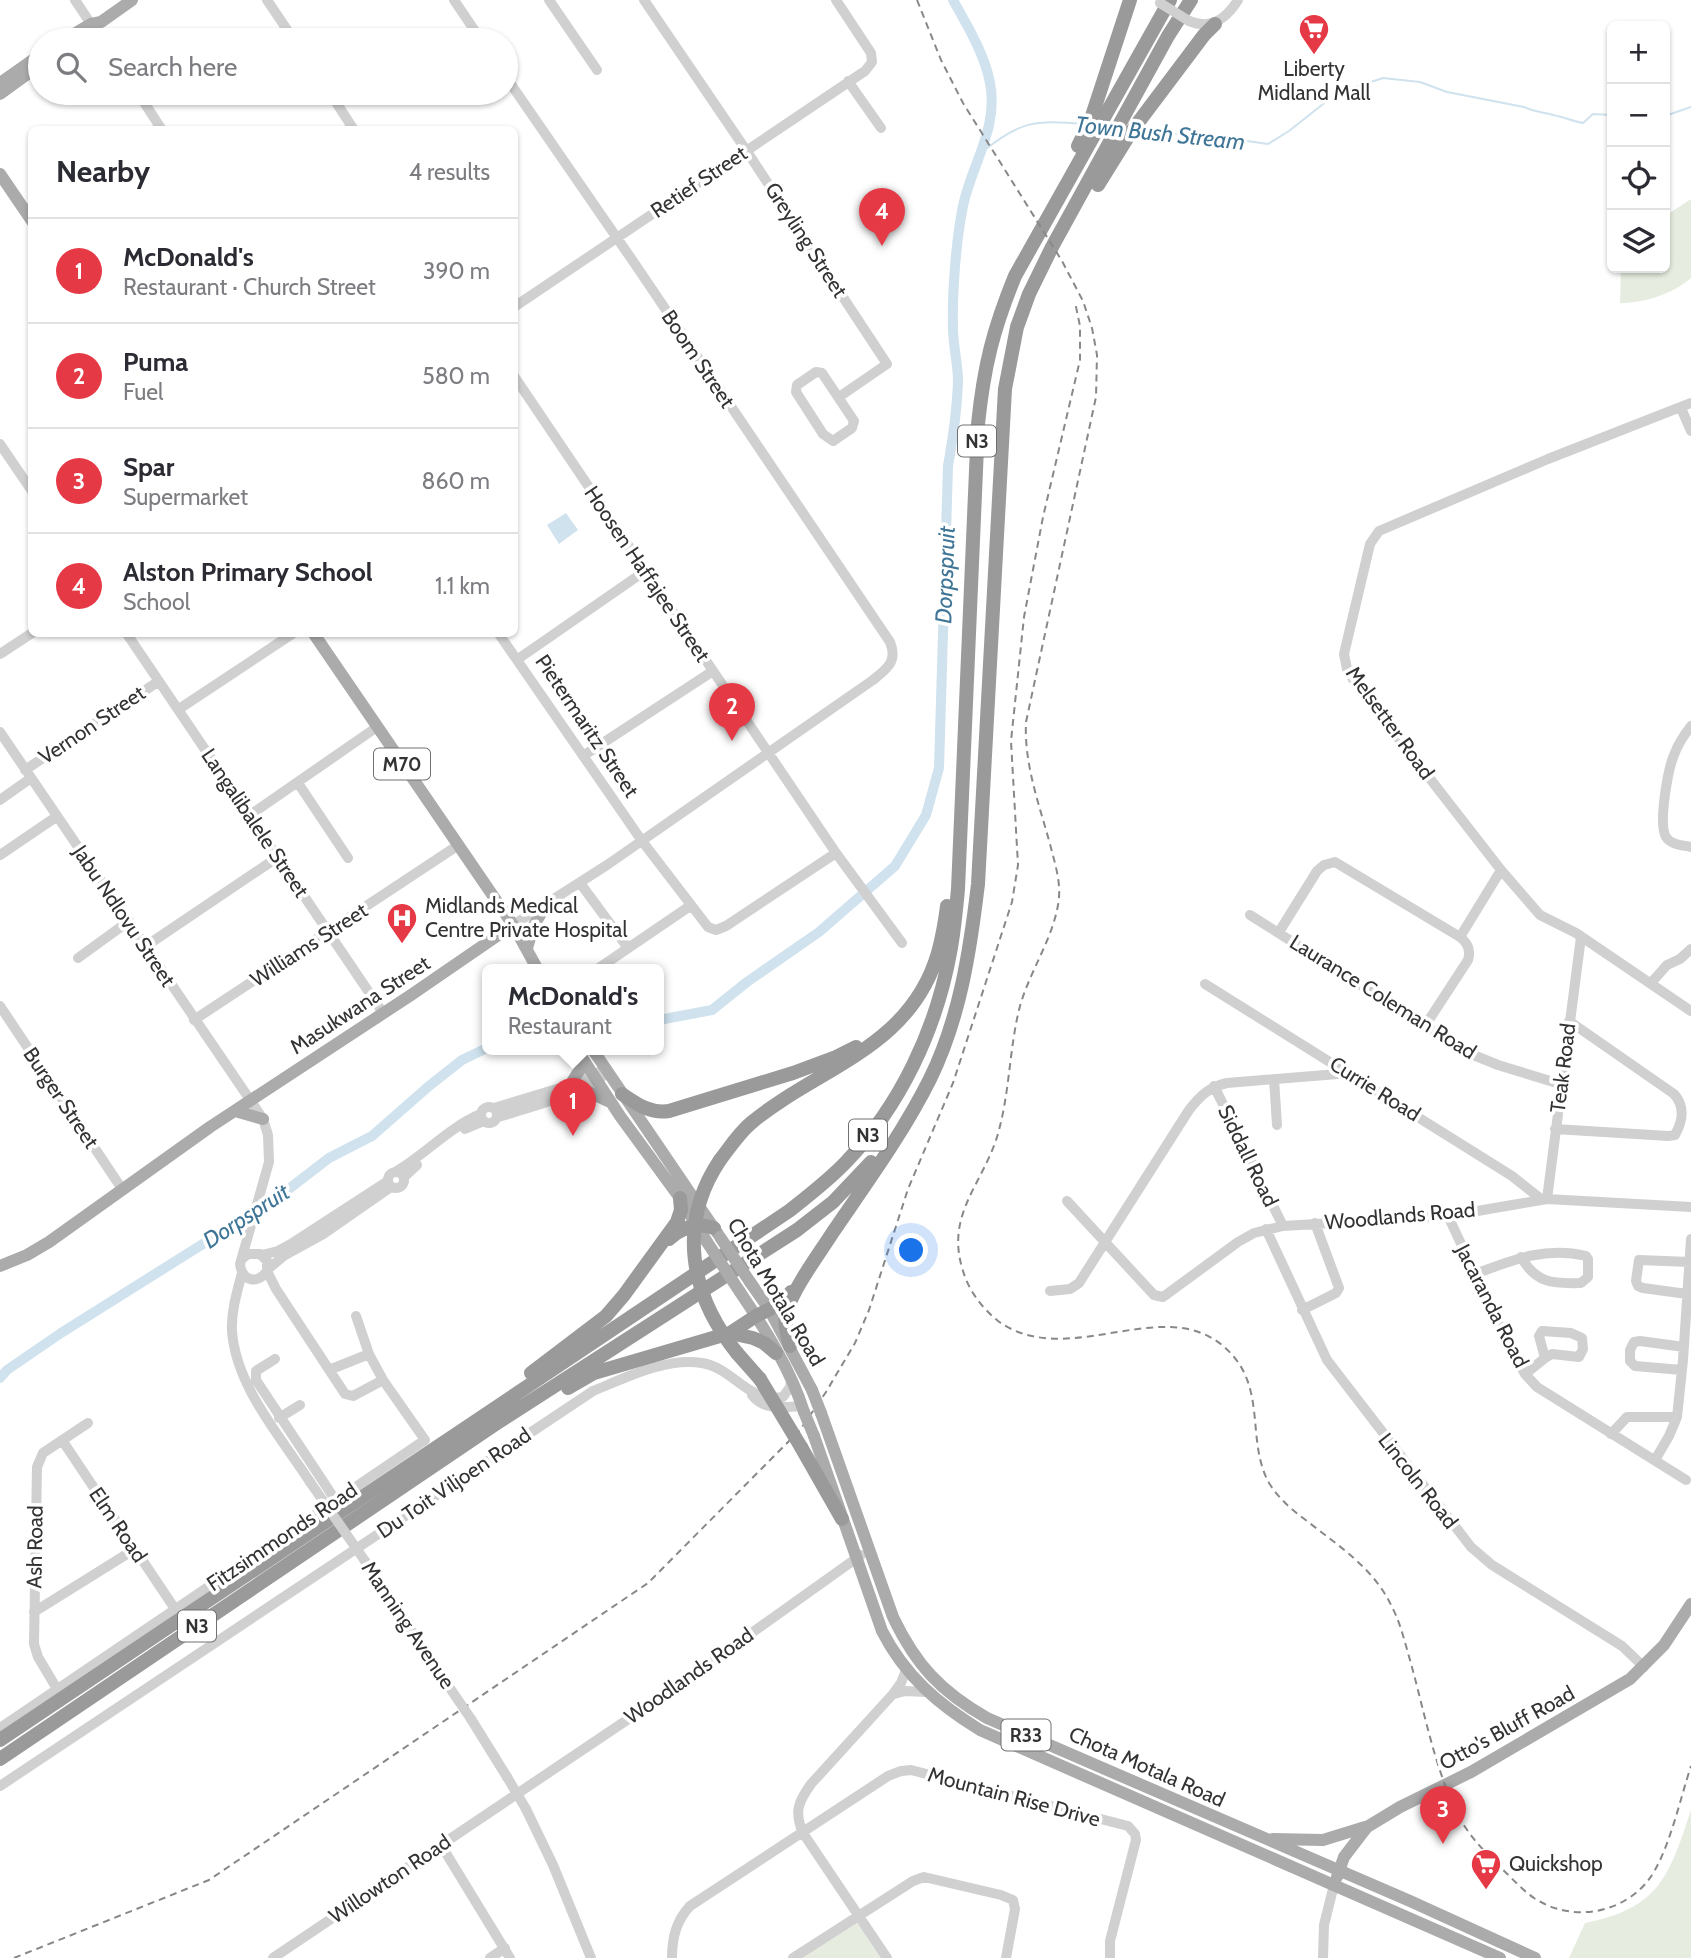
<!DOCTYPE html>
<html lang="en">
<head>
<meta charset="utf-8">
<style>
	:root { --surface:#fff; --page:#f7f7f7; --text:#2b2b33; --muted:#7c7c81; --line:#e1e1e2; --accent:#e63946 }
	body { margin:0; font-family:Cabin,sans-serif; background:var(--page); color:var(--text) }
	.controls { position:absolute; right:21px; top:21px; display:grid; overflow:hidden; border-radius:10px; box-shadow:0 2px 5px #0004 }
	.controls button { width:63px; height:63px; display:grid; place-items:center; padding:0; border:0; border-bottom:2px solid var(--line); background:var(--surface); color:var(--text); font:35px sans-serif }
	.you { position:absolute; left:912px; top:1251px; width:24px; height:24px; margin:-18px; border:5px solid #fff; border-radius:50%; background:#1a73e8; box-shadow:0 0 0 10px #1a73e833 }
	.badge { display:grid; place-items:center; width:46px; height:46px; border-radius:50%; background:var(--accent); color:#fff; font-size:23px; font-weight:700 }
	.pin { position:absolute; translate:-50% -58px; filter:drop-shadow(0 2px 4px #0008) }
	.pin::after { content:''; position:absolute; top:37px; width:24px; height:21px; background:inherit; clip-path:polygon(0 0,100% 0,50% 100%) }
	.popup { position:absolute; left:482px; top:964px; width:182px; height:91px; box-sizing:border-box; display:grid; place-content:center; border-radius:10px; background:var(--surface); filter:drop-shadow(0 2px 5px #0005); font-size:23px; white-space:nowrap; color:var(--muted) }
	.popup b { font-size:26px; color:var(--text) }
	.popup::after { content:''; position:absolute; left:50%; top:100%; margin-left:-14px; border:14px solid transparent; border-top-color:var(--surface) }
	.list { margin:0; padding:0; list-style:none }
	h2 { display:flex; justify-content:space-between; align-items:center; height:91px; margin:0; padding:0 28px; font-size:30px }
	h2 small { font-size:23px; font-weight:400; color:var(--muted) }
	.list li { display:grid; grid-template-columns:46px 1fr auto; gap:21px; align-items:center; box-sizing:border-box; height:105px; padding:0 28px; border-top:2px solid var(--line) }
	.list b { display:block; font-size:26px; white-space:nowrap }
	.list p { margin:0; font-size:23px; white-space:nowrap; color:var(--muted) }
	.list em { font-size:23px; font-style:normal; color:var(--muted) }
	.icon { flex:none; width:38px; height:38px; fill:none; stroke:currentColor; stroke-width:2; stroke-linecap:round; stroke-linejoin:round }
	.map { position:relative; flex:none; width:1691px; height:1958px; overflow:hidden }
	.search { position:absolute; background:var(--surface); box-shadow:0 2px 5px #0004; left:28px; top:28px; width:490px; height:77px; display:flex; align-items:center; gap:18px; box-sizing:border-box; padding:0 24px; border-radius:38px; color:var(--muted); font-size:26px }
	.panel { position:absolute; background:var(--surface); box-shadow:0 2px 5px #0004; left:28px; top:126px; width:490px; height:511px; border-radius:10px }
	.map>svg:first-child { display:block }
</style>
</head>
<body>
<div class="map">
<svg width="1691" height="1958" viewBox="0 0 1691 1958">
	<rect width="100%" height="100%" fill="#fff"/>
	<path fill="#e6ecdf" d="M 1691,199 L 1691,278 C 1672,294 1645,303 1620,303 L 1621,268 L 1665,268 L 1665,216 Z
		M 1691,1810 L 1691,1958 L 1569,1958 L 1585,1923 C 1660,1908 1669,1876 1691,1810 Z
		M 855,1920 L 885,1958 L 796,1958 Z"/>
	<path fill="#cfe2ee" d="M 566,513 L 578,530 L 559,544 L 547,525 Z"/>
	<g fill="none" stroke-linecap="round" stroke-linejoin="round">
		<path stroke="#cfe2ee" stroke-width="2" d="M 1665,116 L 1691,107
			M 1139,131 L 1233,139 L 1268,144 L 1289,131 L 1337,93 L 1383,78 L 1420,82 L 1447,92 L 1524,107 C 1534,112 1543,112 1553,115 C 1564,117 1572,121 1583,123 L 1593,114 L 1612,115
			M 982,152 C 1019,122 1035,119 1082,124"/>
		<path stroke="#cfe2ee" stroke-width="10" d="M 659,1020 L 712,1010 L 747,982 L 819,932 L 895,866 L 926,815 L 939,768 L 948,466 C 953,438 957,410 958,381 C 958,364 953,346 953,328 C 952,294 956,240 963,206 C 971,166 999,128 990,83 C 985,55 967,25 953,0
			M 0,1378 L 7,1370 L 61,1333 L 281,1195 L 329,1158 L 372,1136 L 429,1086 L 462,1060 L 487,1048"/>
		<path stroke="#d0d0d0" stroke-width="10" d="M 75,0 L 91,24
			M 267,0 L 294,40
			M 454,0 L 481,40
			M 549,0 L 597,70
			M 644,0 L 746,150 L 887,364 L 839,397
			M 1189,21 C 1211,30 1226,19 1238,0
			M 96,31 L 102,40
			M 506,77 L 637,267 L 890,642 C 898,661 887,669 873,680 L 607,865 L 513,925
			M 848,81 L 881,128
			M 138,93 L 162,130
			M 330,93 L 354,130
			M 514,307 L 865,71 L 872,62 L 871,53 L 836,0
			M 816,372 L 822,373 L 854,421 L 852,428 L 833,441 L 823,434 L 796,392 L 797,385 Z
			M 514,376 L 836,853 L 902,943
			M 1691,403 L 1548,459 L 1379,531 L 1370,544 L 1344,654 L 1347,669 L 1354,681 L 1501,870 L 1540,915 L 1576,933 L 1691,1011
			M 1681,408 L 1691,431
			M 0,444 L 32,491
			M 127,634 L 383,1013
			M 499,634 L 642,841 L 708,927 L 716,930 L 726,926 L 836,853
			M 0,654 L 32,633
			M 518,659 L 645,571
			M 179,709 L 292,634
			M 1691,726 C 1684,735 1678,744 1674,755 C 1668,769 1658,824 1666,837 C 1671,845 1682,845 1691,847
			M 0,732 L 263,1119 L 268,1135 L 269,1162 L 240,1264 C 242,1281 257,1285 267,1271 L 267,1261 L 260,1254 L 248,1254 L 242,1259
			M 583,756 L 713,671
			M 25,770 L 159,681
			M 298,783 L 348,858
			M 0,800 L 31,778
			M 250,815 L 377,727
			M 0,855 L 56,817
			M 580,883 L 628,948
			M 1250,915 L 1466,1052 L 1498,1065 L 1560,1084
			M 1279,932 L 1317,871 L 1324,865 L 1335,862 L 1460,937 C 1468,943 1471,950 1468,960 L 1425,1026
			M 1460,937 L 1501,870
			M 146,946 L 278,857
			M 78,958 L 129,921
			M 596,970 L 690,906
			M 1651,983 L 1667,965 L 1680,959 L 1691,949
			M 1205,984 L 1512,1176 L 1541,1199
			M 0,1006 L 122,1189
			M 194,1020 L 457,846
			M 1274,1079 L 1277,1125
			M 1214,1086 L 1283,1226
			M481 1115a8 8 0 1 1 16 0a8 8 0 1 1-16 0Z
			M 494,1108 L 570,1085 L 599,1072
			M 498,1117 C 535,1106 575,1096 608,1073
			M 465,1129 L 484,1121
			M 1555,1129 L 1668,1136 L 1675,1135 C 1683,1121 1685,1106 1674,1094 L 1569,1021
			M388 1180a8 8 0 1 1 16 0a8 8 0 1 1-16 0Z
			M 395,1172 C 425,1155 449,1127 481,1114
			M 404,1177 L 417,1165
			M 1547,1199 L 1581,937
			M 1067,1201 L 1154,1295 L 1163,1297 L 1238,1242 L 1254,1233 L 1283,1226 L 1448,1216 L 1547,1199 L 1691,1207
			M 1448,1216 L 1508,1344 L 1525,1374 L 1537,1387 L 1686,1480
			M 1266,1229 L 1327,1360 L 1471,1547 L 1492,1565 L 1622,1646 L 1644,1667
			M 262,1255 L 278,1251 L 291,1244 L 388,1181
			M 268,1269 L 285,1255 L 325,1233 L 391,1187
			M 267,1271 L 276,1289 L 345,1394 L 353,1396 L 383,1380
			M 242,1273 C 237,1292 231,1312 232,1331 C 236,1387 281,1437 310,1482
			M 1475,1274 C 1512,1260 1546,1246 1586,1256 L 1588,1259 L 1588,1277 L 1581,1283 C 1552,1284 1536,1283 1521,1257
			M 1050,1291 L 1070,1289 L 1079,1283 L 1189,1110 C 1200,1096 1209,1087 1227,1083 L 1350,1073
			M 1687,1294 L 1643,1288 L 1638,1286 L 1636,1281 L 1639,1260 L 1690,1262
			M 1302,1310 L 1336,1293 L 1339,1288 L 1315,1223
			M 275,1359 L 256,1371 L 256,1380 L 336,1501
			M 329,1370 L 369,1354
			M 1682,1370 L 1635,1366 L 1630,1361 L 1630,1350 L 1634,1342 L 1640,1341 L 1684,1347
			M 1525,1374 L 1545,1358 L 1539,1336 L 1542,1331 L 1571,1333 L 1582,1338 L 1583,1349 L 1579,1357 L 1552,1354 L 1545,1358
			M 752,1395 C 764,1411 784,1407 802,1406
			M 279,1418 L 300,1405
			M 1611,1434 L 1627,1417 L 1677,1417
			M 62,1440 L 175,1609
			M 1655,1460 L 1669,1436 L 1677,1417 L 1683,1360 L 1691,1239
			M 365,1561 L 439,1672
			M 34,1612 L 135,1549
			M 57,1689 L 38,1657 L 34,1644 L 37,1467 L 43,1453 L 88,1423
			M 894,1694 L 905,1691 L 926,1692
			M 471,1719 L 507,1777
			M 0,1728 L 425,1440 L 383,1380 L 369,1354 L 356,1316
			M 0,1786 L 593,1391 C 625,1378 666,1357 702,1363 C 734,1368 748,1404 783,1397 L 790,1387 L 791,1381
			M 526,1809 L 553,1865 L 591,1958
			M 441,1845 L 510,1958
			M 273,1958 L 673,1689 L 861,1555
			M 490,1958 L 505,1948
			M 672,1958 C 672,1938 676,1921 690,1906 L 888,1776 L 901,1771 L 911,1770 L 1128,1826 L 1135,1834 L 1136,1840 L 1110,1941 L 1110,1958
			M 793,1958 L 913,1881 L 924,1877 L 1001,1895 L 1013,1900 L 1015,1909 L 1006,1958
			M 887,1958 L 803,1833 C 794,1812 798,1802 811,1784 L 893,1694 L 901,1683 L 906,1670
			M 1323,1958 L 1324,1925 L 1334,1885"/>
		<path stroke="#ababab" stroke-width="12" d="M 64,40 L 91,24 L 101,22 L 132,0
			M 0,83 L 40,55
			M 0,94 L 40,65
			M 0,174 L 32,221
			M 314,634 L 513,925 L 538,970
			M 527,948 L 534,925 L 548,902
			M 577,1050 L 620,1116 L 680,1198 L 707,1242
			M 593,1050 L 718,1234
			M 570,1085 L 579,1071 L 582,1058
			M 576,1090 L 591,1093 L 608,1101
			M 235,1111 L 263,1119
			M 0,1266 L 27,1255 L 49,1242 L 210,1127 L 411,995 L 513,925
			M 750,1282 L 769,1309 L 812,1390
			M 740,1292 C 765,1329 791,1370 804,1412
			M 821,1413 L 893,1617 C 916,1665 940,1691 987,1718 L 1410,1901 L 1535,1958
			M 814,1436 L 882,1631 C 905,1676 938,1704 980,1730 L 1500,1958
			M 1273,1839 L 1323,1840 L 1365,1827
			M 1337,1877 L 1344,1857 L 1367,1827 L 1400,1807 L 1471,1772 L 1630,1679 L 1664,1645 L 1691,1604"/>
		<path stroke="#9a9a9a" stroke-width="14" d="M 1078,146 L 1091,119 L 1130,0
			M 1098,185 L 1131,132 L 1204,35 L 1215,24
			M 622,1094 C 637,1104 650,1114 669,1111 L 793,1073 L 836,1057 L 856,1047
			M 720,1160 C 730,1147 739,1133 751,1123 C 818,1067 910,1049 938,953 C 942,938 945,922 947,906
			M 669,1239 C 682,1227 697,1222 714,1228
			M 730,1333 L 756,1316 L 782,1303 L 791,1292
			M 790,1346 C 787,1334 783,1322 787,1310 C 795,1286 819,1254 833,1232 C 867,1182 903,1133 930,1079 C 960,1018 970,951 978,884 L 1005,389 L 1017,327 L 1029,294 L 1052,247 L 1168,36 L 1191,0
			M 737,1353 L 760,1379
			M 531,1373 L 606,1316 L 624,1295 L 677,1222 L 681,1210 L 680,1198
			M 568,1388 L 594,1373 L 730,1333 L 753,1338 L 764,1343 L 776,1353
			M 801,1447 L 842,1519
			M 0,1740 L 789,1211 C 808,1196 829,1180 846,1162 C 900,1106 936,1030 950,953 C 954,932 956,911 958,889 L 978,424 C 984,366 993,330 1015,276 L 1170,0
			M 0,1759 L 500,1421 L 797,1230 L 833,1202 L 871,1162"/>
		<path stroke="#888" stroke-width="2" stroke-dasharray="7 5" stroke-linecap="butt" d="M 917,0 L 941,60 L 963,103 L 1062,261 L 1083,301 L 1092,328 L 1097,355 L 1096,397 L 1026,722 C 1024,764 1039,804 1050,844 C 1055,864 1062,884 1058,905 C 1052,940 1030,971 1020,1006 C 1009,1048 1010,1094 997,1137 C 982,1185 945,1215 963,1271 C 969,1291 982,1308 998,1321 C 1071,1374 1173,1284 1234,1357 C 1265,1394 1247,1443 1269,1483 C 1279,1499 1292,1510 1307,1521 C 1340,1547 1375,1569 1393,1609 C 1401,1625 1405,1643 1410,1660 C 1424,1710 1434,1766 1457,1813 C 1468,1835 1484,1851 1501,1868 C 1512,1878 1522,1890 1534,1898 C 1570,1922 1619,1915 1647,1882 C 1668,1856 1680,1799 1691,1766
			M 14,1958 L 209,1880 L 648,1583 L 800,1430 L 826,1392 L 855,1343 L 869,1310 L 908,1189 L 953,1083 L 1012,902 L 1018,865 L 1011,741 L 1024,617 L 1043,517 L 1080,360 L 1080,326 L 1075,302"/>
		<path stroke="#d0d0d0" stroke-width="10" d="M 1160,3 L 1189,21
			M 310,1482 L 365,1561
			M 439,1672 L 471,1719
			M 507,1777 L 526,1809"/>
		<path stroke="#ababab" stroke-width="12" d="M 720,1237 L 750,1282
			M 707,1242 L 740,1292
			M 812,1390 L 821,1413
			M 804,1412 L 814,1436"/>
		<path stroke="#9a9a9a" stroke-width="14" d="M 720,1160 C 677,1224 690,1295 737,1353
			M 760,1379 L 801,1447"/>
	</g>
	<defs>
		<g id="supermarket-pin" transform="scale(1.575)"><path d="M0 17L-7.5 6A9.5 9.5 0 1 1 7.5 6Z" fill="#e63946" stroke="#fff"/><path d="M-6-5.5h2.5l.6 2H6L4.5 2H-2.5L-4.4-4H-6ZM-1.5 3.2a1.3 1.3 0 1 0 .1 0ZM3 3.2a1.3 1.3 0 1 0 .1 0Z" fill="#fff"/></g>
		<g id="hospital-pin" transform="scale(1.575)"><path d="M0 17L-7.5 6A9.5 9.5 0 1 1 7.5 6Z" fill="#e63946" stroke="#fff"/><path d="M-5-5h3v3.5h4V-5h3V5h-3V1.5h-4V5h-3Z" fill="#fff"/></g>
	</defs>
	<g fill-rule="evenodd">
		<use href="#supermarket-pin" x="1314" y="29"/>
		<use href="#hospital-pin" x="402" y="918"/>
		<use href="#supermarket-pin" x="1486" y="1864"/>
	</g>
	<g text-anchor="middle" stroke-width="7" stroke-linejoin="round" paint-order="stroke">
		<g fill="#fff" stroke="#707070" stroke-width="2">
			<rect x="958" y="425.5" width="38" height="31" rx="5"/>
			<rect x="374" y="748.5" width="56" height="31" rx="5"/>
			<rect x="849" y="1119.5" width="38" height="31" rx="5"/>
			<rect x="178" y="1610.5" width="38" height="31" rx="5"/>
			<rect x="1001.5" y="1719.5" width="49" height="31" rx="5"/>
		</g>
		<g font-size="19" font-weight="bold" fill="#333">
			<text x="977" y="448">N3</text>
			<text x="402" y="771">M70</text>
			<text x="868" y="1142">N3</text>
			<text x="197" y="1633">N3</text>
			<text x="1026" y="1742">R33</text>
		</g>
		<g font-size="21" fill="#333" stroke="#fff" text-anchor="start">
			<text x="1314" y="76" text-anchor="middle">Liberty<tspan x="1314" dy="24">Midland Mall</tspan></text>
			<text x="425" y="913">Midlands Medical<tspan x="425" dy="24">Centre Private Hospital</tspan></text>
			<text x="1509" y="1871">Quickshop</text>
		</g>
		<g font-size="21" fill="#333" stroke="#fff">
			<text transform="translate(699 182) rotate(-34)" y="7">Retief Street</text>
			<text transform="translate(806 240) rotate(57)" y="7">Greyling Street</text>
			<text transform="translate(698 359) rotate(56)" y="7">Boom Street</text>
			<text transform="translate(647 574) rotate(56)" y="7">Hoosen Haffajee Street</text>
			<text transform="translate(1390 723) rotate(54)" y="7">Melsetter Road</text>
			<text transform="translate(92 725) rotate(-34)" y="7">Vernon Street</text>
			<text transform="translate(587 726) rotate(56)" y="7">Pietermaritz Street</text>
			<text transform="translate(255 823) rotate(56)" y="7">Langalibalele Street</text>
			<text transform="translate(124 916) rotate(56)" y="7">Jabu Ndlovu Street</text>
			<text transform="translate(309 945) rotate(-33)" y="7">Williams Street</text>
			<text transform="translate(1383 997) rotate(32)" y="7">Laurance Coleman Road</text>
			<text transform="translate(360 1005) rotate(-33)" y="7">Masukwana Street</text>
			<text transform="translate(1563 1068) rotate(-83)" y="7">Teak Road</text>
			<text transform="translate(1375 1089) rotate(32)" y="7">Currie Road</text>
			<text transform="translate(61 1098) rotate(56)" y="7">Burger Street</text>
			<text transform="translate(1248 1156) rotate(64)" y="7">Siddall Road</text>
			<text transform="translate(1400 1216) rotate(-5)" y="7">Woodlands Road</text>
			<text transform="translate(776 1292) rotate(59)" y="7">Chota Motala Road</text>
			<text transform="translate(1492 1306) rotate(63)" y="7">Jacaranda Road</text>
			<text transform="translate(1418 1481) rotate(52)" y="7">Lincoln Road</text>
			<text transform="translate(454 1483) rotate(-34)" y="7">Du Toit Viljoen Road</text>
			<text transform="translate(118 1525) rotate(56)" y="7">Elm Road</text>
			<text transform="translate(282 1537) rotate(-34)" y="7">Fitzsimmonds Road</text>
			<text transform="translate(35 1547) rotate(-89)" y="7">Ash Road</text>
			<text transform="translate(408 1625) rotate(56)" y="7">Manning Avenue</text>
			<text transform="translate(689 1676) rotate(-35)" y="7">Woodlands Road</text>
			<text transform="translate(1507 1728) rotate(-29)" y="7">Otto's Bluff Road</text>
			<text transform="translate(1147 1767) rotate(24)" y="7">Chota Motala Road</text>
			<text transform="translate(1014 1797) rotate(15)" y="7">Mountain Rise Drive</text>
			<text transform="translate(390 1879) rotate(-34)" y="7">Willowton Road</text>
		</g>
		<g font-size="23" font-style="italic" fill="#3f7597" stroke="#fff">
			<text transform="translate(1160 133) rotate(6)" y="8">Town Bush Stream</text>
			<text transform="translate(945 575) rotate(-88)" y="8">Dorpspruit</text>
			<text transform="translate(246 1216) rotate(-33)" y="8">Dorpspruit</text>
		</g>
	</g>
</svg>
<div class="controls">
<button>+</button>
<button>−</button>
<button><svg class="icon" aria-label="locate" viewBox="0 0 24 24"><circle cx="12" cy="12" r="6"/><path d="M12 2v4M12 18v4M2 12h4M18 12h4"/></svg></button>
<button><svg class="icon" aria-label="layers" viewBox="0 0 24 24"><path d="M12 4l9 5-9 5-9-5zM3 14l9 5 9-5"/></svg></button>
</div>
<div class="you"></div>
<div class="pin badge" style="left:573px;top:1136px">1</div>
<div class="popup"><b>McDonald's</b>Restaurant</div>
<div class="pin badge" style="left:732px;top:741px">2</div>
<div class="pin badge" style="left:1443px;top:1844px">3</div>
<div class="pin badge" style="left:882px;top:246px">4</div>
<div class="search"><svg class="icon" aria-label="search" viewBox="0 0 24 24"><circle cx="10" cy="10" r="6"/><path d="M15 15l6 6"/></svg>Search here</div>
<section class="panel">
<h2>Nearby<small>4 results</small></h2>
<ul class="list">
<li><span class="badge">1</span><div><b>McDonald's</b><p>Restaurant · Church Street</p></div><em>390 m</em></li>
<li><span class="badge">2</span><div><b>Puma</b><p>Fuel</p></div><em>580 m</em></li>
<li><span class="badge">3</span><div><b>Spar</b><p>Supermarket</p></div><em>860 m</em></li>
<li><span class="badge">4</span><div><b>Alston Primary School</b><p>School</p></div><em>1.1 km</em></li>
</ul>
</section>
</div>
</body>
</html>
